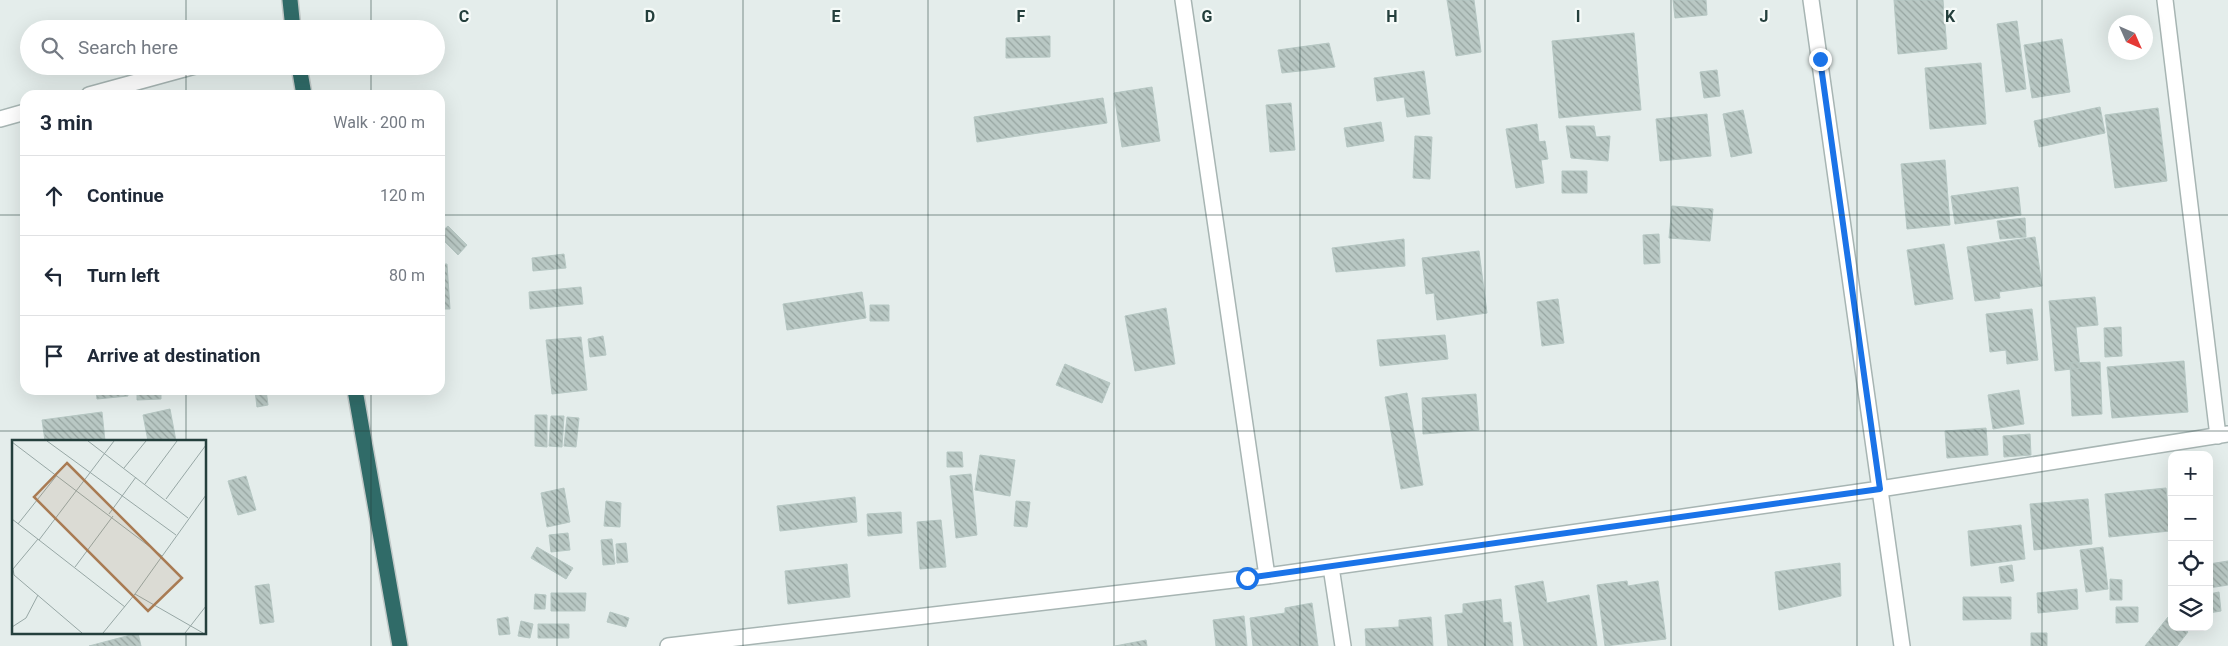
<!DOCTYPE html>
<html lang="en">
<head>
<meta charset="utf-8">
<style>
	:root { --surface:#fff; --page:#f6f6f7; --text:#1f2937; --muted:#747a83; --line:#e0e1e3 }
	body { margin:0; font-family:Roboto,sans-serif; background:var(--page); color:var(--text) }
	.controls { position:absolute; right:15px; bottom:15px; display:grid; overflow:hidden; border-radius:10px; box-shadow:0 5px 20px #0002 }
	.controls button { width:45px; height:45px; display:grid; place-items:center; padding:0; border:0; border-bottom:1px solid var(--line); background:var(--surface); color:var(--text); font:25px sans-serif }
	.compass { position:absolute; left:2108px; top:15px; width:45px; height:45px; border-radius:50%; background:var(--surface); box-shadow:0 5px 20px #0002; rotate:135deg }
	.stop { position:absolute; width:15px; height:15px; margin:-11px; border:4px solid #1a73e8; border-radius:50%; background:#fff }
	.stop.end { background:#1a73e8; border-color:#fff; box-shadow:0 1px 5px #0008 }
	.list { margin:0; padding:0; list-style:none }
	h2 { display:flex; justify-content:space-between; align-items:center; height:65px; margin:0; padding:0 20px; font-size:21px }
	h2 small { font-size:16px; font-weight:400; color:var(--muted) }
	.list li { display:grid; grid-template-columns:32px 1fr auto; gap:15px; align-items:center; box-sizing:border-box; height:80px; padding:0 20px; border-top:1px solid var(--line) }
	.list b { display:block; font-size:19px; white-space:nowrap }
	.list em { font-size:16px; font-style:normal; color:var(--muted) }
	.icon { flex:none; width:28px; height:28px; fill:none; stroke:currentColor; stroke-width:2; stroke-linecap:round; stroke-linejoin:round }
	.map { position:relative; flex:none; width:2228px; height:646px; overflow:hidden }
	.search { position:absolute; background:var(--surface); box-shadow:0 5px 20px #0002; left:20px; top:20px; width:425px; height:55px; display:flex; align-items:center; gap:12px; box-sizing:border-box; padding:0 18px; border-radius:28px; color:var(--muted); font-size:19px }
	.panel { position:absolute; background:var(--surface); box-shadow:0 5px 20px #0002; left:20px; top:90px; width:425px; height:305px; border-radius:15px }
	.map>svg:first-child { display:block }
</style>
</head>
<body>
<div class="map">
<svg width="2228" height="646" viewBox="0 0 2228 646">
	<defs>
		<pattern id="building-back-hatch" width="6" height="6" patternUnits="userSpaceOnUse" patternTransform="scale(1.25)"><rect width="6" height="6" fill="#b9c8c4"/><path d="M-1 5l2 2M0 0l6 6M5-1l2 2" fill="none" stroke="#96a4a0"/></pattern>
	</defs>
	<rect width="100%" height="100%" fill="#e4edeb"/>
	<path fill="url(#building-back-hatch)" stroke="#b6c7c3" d="M 1447,0 L 1474,0 L 1481,52 L 1456,56 Z
		M 1673,0 L 1706,0 L 1707,15 L 1675,18 Z
		M 1894,0 L 1943,0 L 1947,49 L 1898,54 Z
		M 2017,21 L 2026,89 L 2006,92 L 1997,24 Z
		M 1634,33 L 1641,110 L 1559,118 L 1552,41 Z
		M 1050,36 L 1050,57 L 1006,58 L 1006,38 Z
		M 2062,39 L 2070,92 L 2032,98 L 2024,45 Z
		M 1329,43 L 1335,67 L 1282,73 L 1278,50 Z
		M 1981,63 L 1986,124 L 1930,129 L 1925,68 Z
		M 1717,70 L 1720,96 L 1704,98 L 1700,72 Z
		M 1424,71 L 1430,114 L 1407,117 L 1404,97 L 1377,101 L 1374,78 Z
		M 1152,87 L 1160,141 L 1122,147 L 1114,93 Z
		M 1103,98 L 1107,123 L 977,142 L 974,117 Z
		M 1291,103 L 1295,150 L 1270,152 L 1266,105 Z
		M 2100,107 L 2105,133 L 2039,147 L 2034,121 Z
		M 2158,108 L 2167,181 L 2115,188 L 2105,115 Z
		M 1743,110 L 1752,153 L 1731,157 L 1723,114 Z
		M 1707,114 L 1711,156 L 1660,161 L 1656,119 Z
		M 1381,122 L 1384,141 L 1347,147 L 1344,128 Z
		M 1537,124 L 1539,142 L 1545,141 L 1548,159 L 1541,160 L 1544,183 L 1516,188 L 1506,129 Z
		M 1566,126 L 1594,126 L 1596,137 L 1610,136 L 1608,161 L 1571,158 Z
		M 1415,136 L 1432,137 L 1430,179 L 1413,178 Z
		M 1945,160 L 1950,225 L 1907,229 L 1901,164 Z
		M 1562,171 L 1587,171 L 1587,193 L 1562,193 Z
		M 2018,187 L 2021,215 L 1955,224 L 1951,196 Z
		M 1672,206 L 1713,209 L 1710,241 L 1669,238 Z
		M 2025,218 L 2026,237 L 2000,239 L 1997,221 Z
		M 448,226 L 467,245 L 458,255 L 440,237 L 440,233 Z
		M 1659,234 L 1660,263 L 1644,264 L 1643,235 Z
		M 2035,237 L 2042,286 L 1999,292 L 2000,298 L 1975,301 L 1967,247 Z
		M 1404,239 L 1405,266 L 1336,272 L 1332,248 Z
		M 1944,244 L 1953,299 L 1915,305 L 1907,250 Z
		M 1479,251 L 1487,313 L 1437,320 L 1434,293 L 1426,294 L 1422,258 Z
		M 564,254 L 566,268 L 533,271 L 532,258 Z
		M 440,264 L 447,264 L 450,309 L 440,309 Z
		M 581,287 L 583,304 L 530,309 L 529,292 Z
		M 862,292 L 866,318 L 787,330 L 783,304 Z
		M 2095,297 L 2098,325 L 2076,327 L 2080,368 L 2055,371 L 2049,301 Z
		M 1558,299 L 1564,343 L 1542,346 L 1537,302 Z
		M 870,305 L 889,305 L 889,321 L 870,321 Z
		M 1166,308 L 1175,364 L 1135,371 L 1125,316 Z
		M 2032,309 L 2038,360 L 2007,364 L 2006,350 L 1990,352 L 1986,314 Z
		M 2121,327 L 2122,356 L 2105,357 L 2104,328 Z
		M 1445,335 L 1448,359 L 1380,366 L 1377,340 Z
		M 603,336 L 606,355 L 590,357 L 588,339 Z
		M 581,337 L 587,390 L 552,394 L 546,340 Z
		M 2184,361 L 2188,412 L 2112,418 L 2107,367 Z
		M 2100,362 L 2102,414 L 2072,416 L 2070,363 Z
		M 1065,364 L 1110,383 L 1102,403 L 1056,385 Z
		M 96,390 L 127,390 L 128,396 L 97,399 Z
		M 137,390 L 161,390 L 161,399 L 137,400 Z
		M 266,390 L 268,405 L 257,407 L 255,391 Z
		M 2019,390 L 2024,424 L 1993,429 L 1988,395 Z
		M 1407,393 L 1423,485 L 1401,489 L 1385,397 Z
		M 1476,394 L 1479,430 L 1423,434 L 1422,398 Z
		M 170,409 L 176,441 L 148,441 L 143,415 Z
		M 102,412 L 105,441 L 45,441 L 42,420 Z
		M 535,415 L 547,415 L 547,447 L 535,446 Z
		M 551,416 L 564,416 L 562,447 L 549,446 Z
		M 567,417 L 579,418 L 576,447 L 564,446 Z
		M 1986,428 L 1988,455 L 1947,458 L 1945,431 Z
		M 2030,434 L 2031,455 L 2004,457 L 2003,436 Z
		M 947,452 L 962,452 L 963,467 L 947,467 Z
		M 980,455 L 1015,460 L 1010,496 L 975,490 Z
		M 971,474 L 977,535 L 956,538 L 950,476 Z
		M 246,476 L 256,510 L 238,515 L 228,481 Z
		M 564,488 L 570,522 L 547,527 L 541,493 Z
		M 2166,488 L 2170,531 L 2109,537 L 2105,494 Z
		M 855,497 L 857,522 L 780,531 L 777,506 Z
		M 2088,499 L 2092,544 L 2034,550 L 2030,504 Z
		M 606,501 L 621,503 L 620,527 L 604,526 Z
		M 1016,501 L 1030,502 L 1027,527 L 1014,526 Z
		M 901,512 L 902,533 L 868,536 L 867,514 Z
		M 941,520 L 946,567 L 920,569 L 917,522 Z
		M 2021,525 L 2025,559 L 1971,566 L 1968,531 Z
		M 568,533 L 570,550 L 551,552 L 549,535 Z
		M 612,539 L 615,564 L 603,565 L 601,540 Z
		M 626,543 L 628,562 L 617,563 L 616,544 Z
		M 537,547 L 573,568 L 566,579 L 531,558 Z
		M 2103,547 L 2108,589 L 2086,592 L 2080,550 Z
		M 2228,561 L 2228,585 L 2209,588 L 2209,564 Z
		M 1840,563 L 1841,596 L 1779,610 L 1775,572 Z
		M 847,564 L 850,597 L 788,604 L 785,571 Z
		M 2012,565 L 2014,581 L 2001,583 L 1999,567 Z
		M 2110,579 L 2122,580 L 2122,600 L 2110,600 Z
		M 1543,581 L 1547,603 L 1589,595 L 1597,646 L 1524,646 L 1515,586 Z
		M 1627,581 L 1628,586 L 1658,581 L 1666,639 L 1605,646 L 1597,585 Z
		M 269,584 L 274,622 L 260,624 L 255,586 Z
		M 2077,589 L 2078,609 L 2038,613 L 2037,593 Z
		M 2219,592 L 2221,611 L 2209,613 L 2209,594 Z
		M 551,593 L 586,593 L 585,611 L 551,611 Z
		M 535,594 L 546,595 L 545,609 L 534,609 Z
		M 1963,597 L 2011,597 L 2011,619 L 1963,620 Z
		M 1501,599 L 1503,623 L 1511,622 L 1513,646 L 1448,646 L 1445,615 L 1463,613 L 1463,604 Z
		M 1312,603 L 1318,646 L 1253,646 L 1250,618 L 1285,613 L 1285,608 Z
		M 2116,607 L 2138,607 L 2138,622 L 2116,623 Z
		M 610,612 L 629,618 L 626,627 L 607,622 Z
		M 1244,616 L 1247,646 L 1216,646 L 1213,620 Z
		M 508,617 L 510,634 L 499,635 L 497,619 Z
		M 1431,617 L 1433,646 L 1366,646 L 1365,629 L 1399,627 L 1399,620 Z
		M 2168,617 L 2172,619 L 2172,627 L 2182,627 L 2188,632 L 2177,646 L 2145,646 Z
		M 521,621 L 533,624 L 530,638 L 518,636 Z
		M 538,624 L 569,624 L 569,638 L 538,638 Z
		M 138,633 L 141,646 L 89,646 Z
		M 2031,633 L 2047,633 L 2047,646 L 2031,646 Z
		M 1146,640 L 1147,646 L 1115,646 Z"/>
	<g fill="none" stroke-linecap="round" stroke-linejoin="round">
		<g stroke="#a7b5b3" stroke-width="18">
			<path id="street" d="M 1183,0 L 1267,576
				M 1811,0 L 1902,646
				M 2165,0 L 2218,436
				M 89,95 L 195,66
				M 0,119 L 25,112
				M 1331,567 L 1343,646
				M 668,646 L 1267,576 L 1880,489 L 2228,434"/>
		</g>
		<g stroke="#c2c9c8" stroke-width="18">
			<path id="highway" d="M 290,0 L 293,29
				M 299,66 L 304,95
				M 355,390 L 400,646"/>
		</g>
		<use href="#street" stroke="#fff" stroke-width="15"/>
		<use href="#highway" stroke="#306b68" stroke-width="15"/>
	</g>
	<g fill="none" stroke-linecap="round" stroke-linejoin="round">
		<path stroke="#1a73e8" stroke-width="6" d="M 1247,578 L 1880,489 L 1820,59"/>
	</g>
	<path fill="none" stroke="#243f3c" stroke-width="1" stroke-opacity="0.55" d="M 186,0 L 186,29M 371,0 L 371,29M 557,0 L 557,646M 743,0 L 743,646M 928,0 L 928,646M 1114,0 L 1114,646M 1300,0 L 1300,646M 1485,0 L 1485,646M 1671,0 L 1671,646M 1857,0 L 1857,646M 2042,0 L 2042,646M 186,66 L 186,95M 371,66 L 371,95M 0,215 L 25,215M 440,215 L 2228,215M 186,390 L 186,441M 371,390 L 371,646M 0,431 L 2228,431M 186,632 L 186,646"/>
	<g transform="translate(12 440)">
		<rect width="194" height="194" fill="#e4edeb"/>
		<path fill="none" stroke="#97a7a5" stroke-width="1" d="M 35,1 L 164,95M 76,1 L 176,78M 0,2 L 150,116M 112,28 L 134,1M 133,44 L 165,1M 154,59 L 194,5M 97,74 L 124,37M 0,79 L 113,167M 6,84 L 45,35M 26,99 L 1,129 L 2,135 L 70,193M 27,100 L 102,1M 63,127 L 101,76M 123,154 L 191,193M 0,187 L 14,178 L 26,155M 91,193 L 123,154 L 194,55M 173,193 L 194,166"/>
		<path fill="#a97b53" fill-opacity="0.15" stroke="#a97b53" stroke-width="2.5" d="M 55,23 L 170,138 L 136,171 L 22,57 Z"/>
		<rect width="194" height="194" fill="none" stroke="#243f3c" stroke-width="2.5"/>
	</g>
	<g font-size="16" text-anchor="middle" font-weight="bold" fill="#243f3c" stroke="#f5faf8" stroke-width="4.5" stroke-linejoin="round" paint-order="stroke">
		<text x="464" y="22">C</text>
		<text x="650" y="22">D</text>
		<text x="836" y="22">E</text>
		<text x="1021" y="22">F</text>
		<text x="1207" y="22">G</text>
		<text x="1392" y="22">H</text>
		<text x="1578" y="22">I</text>
		<text x="1764" y="22">J</text>
		<text x="1950" y="22">K</text>
	</g>
</svg>
<div class="controls">
<button>+</button>
<button>−</button>
<button><svg class="icon" aria-label="locate" viewBox="0 0 24 24"><circle cx="12" cy="12" r="6"/><path d="M12 2v4M12 18v4M2 12h4M18 12h4"/></svg></button>
<button><svg class="icon" aria-label="layers" viewBox="0 0 24 24"><path d="M12 4l9 5-9 5-9-5zM3 14l9 5 9-5"/></svg></button>
</div>
<svg class="compass" viewBox="-18 -18 36 36"><path d="M0-13l5 13h-10z" fill="#e53935"/><path d="M0 13l5-13h-10z" fill="#747a83"/></svg>
<div class="stop" style="left:1247px;top:578px"></div>
<div class="stop end" style="left:1820px;top:59px"></div>
<div class="search"><svg class="icon" aria-label="search" viewBox="0 0 24 24"><circle cx="10" cy="10" r="6"/><path d="M15 15l6 6"/></svg>Search here</div>
<section class="panel">
<h2>3 min<small>Walk · 200 m</small></h2>
<ul class="list">
<li><svg class="icon" aria-label="ahead" viewBox="0 0 24 24"><path d="M12 20V5M6 11l6-6 6 6"/></svg><div><b>Continue</b></div><em>120 m</em></li>
<li><svg class="icon" aria-label="left" viewBox="0 0 24 24"><path d="M17 20v-9H6M10 6l-5 5 5 5"/></svg><div><b>Turn left</b></div><em>80 m</em></li>
<li><svg class="icon" aria-label="arrive" viewBox="0 0 24 24"><path d="M6 21V4h12l-3 4 3 4H6"/></svg><div><b>Arrive at destination</b></div></li>
</ul>
</section>
</div>
</body>
</html>
